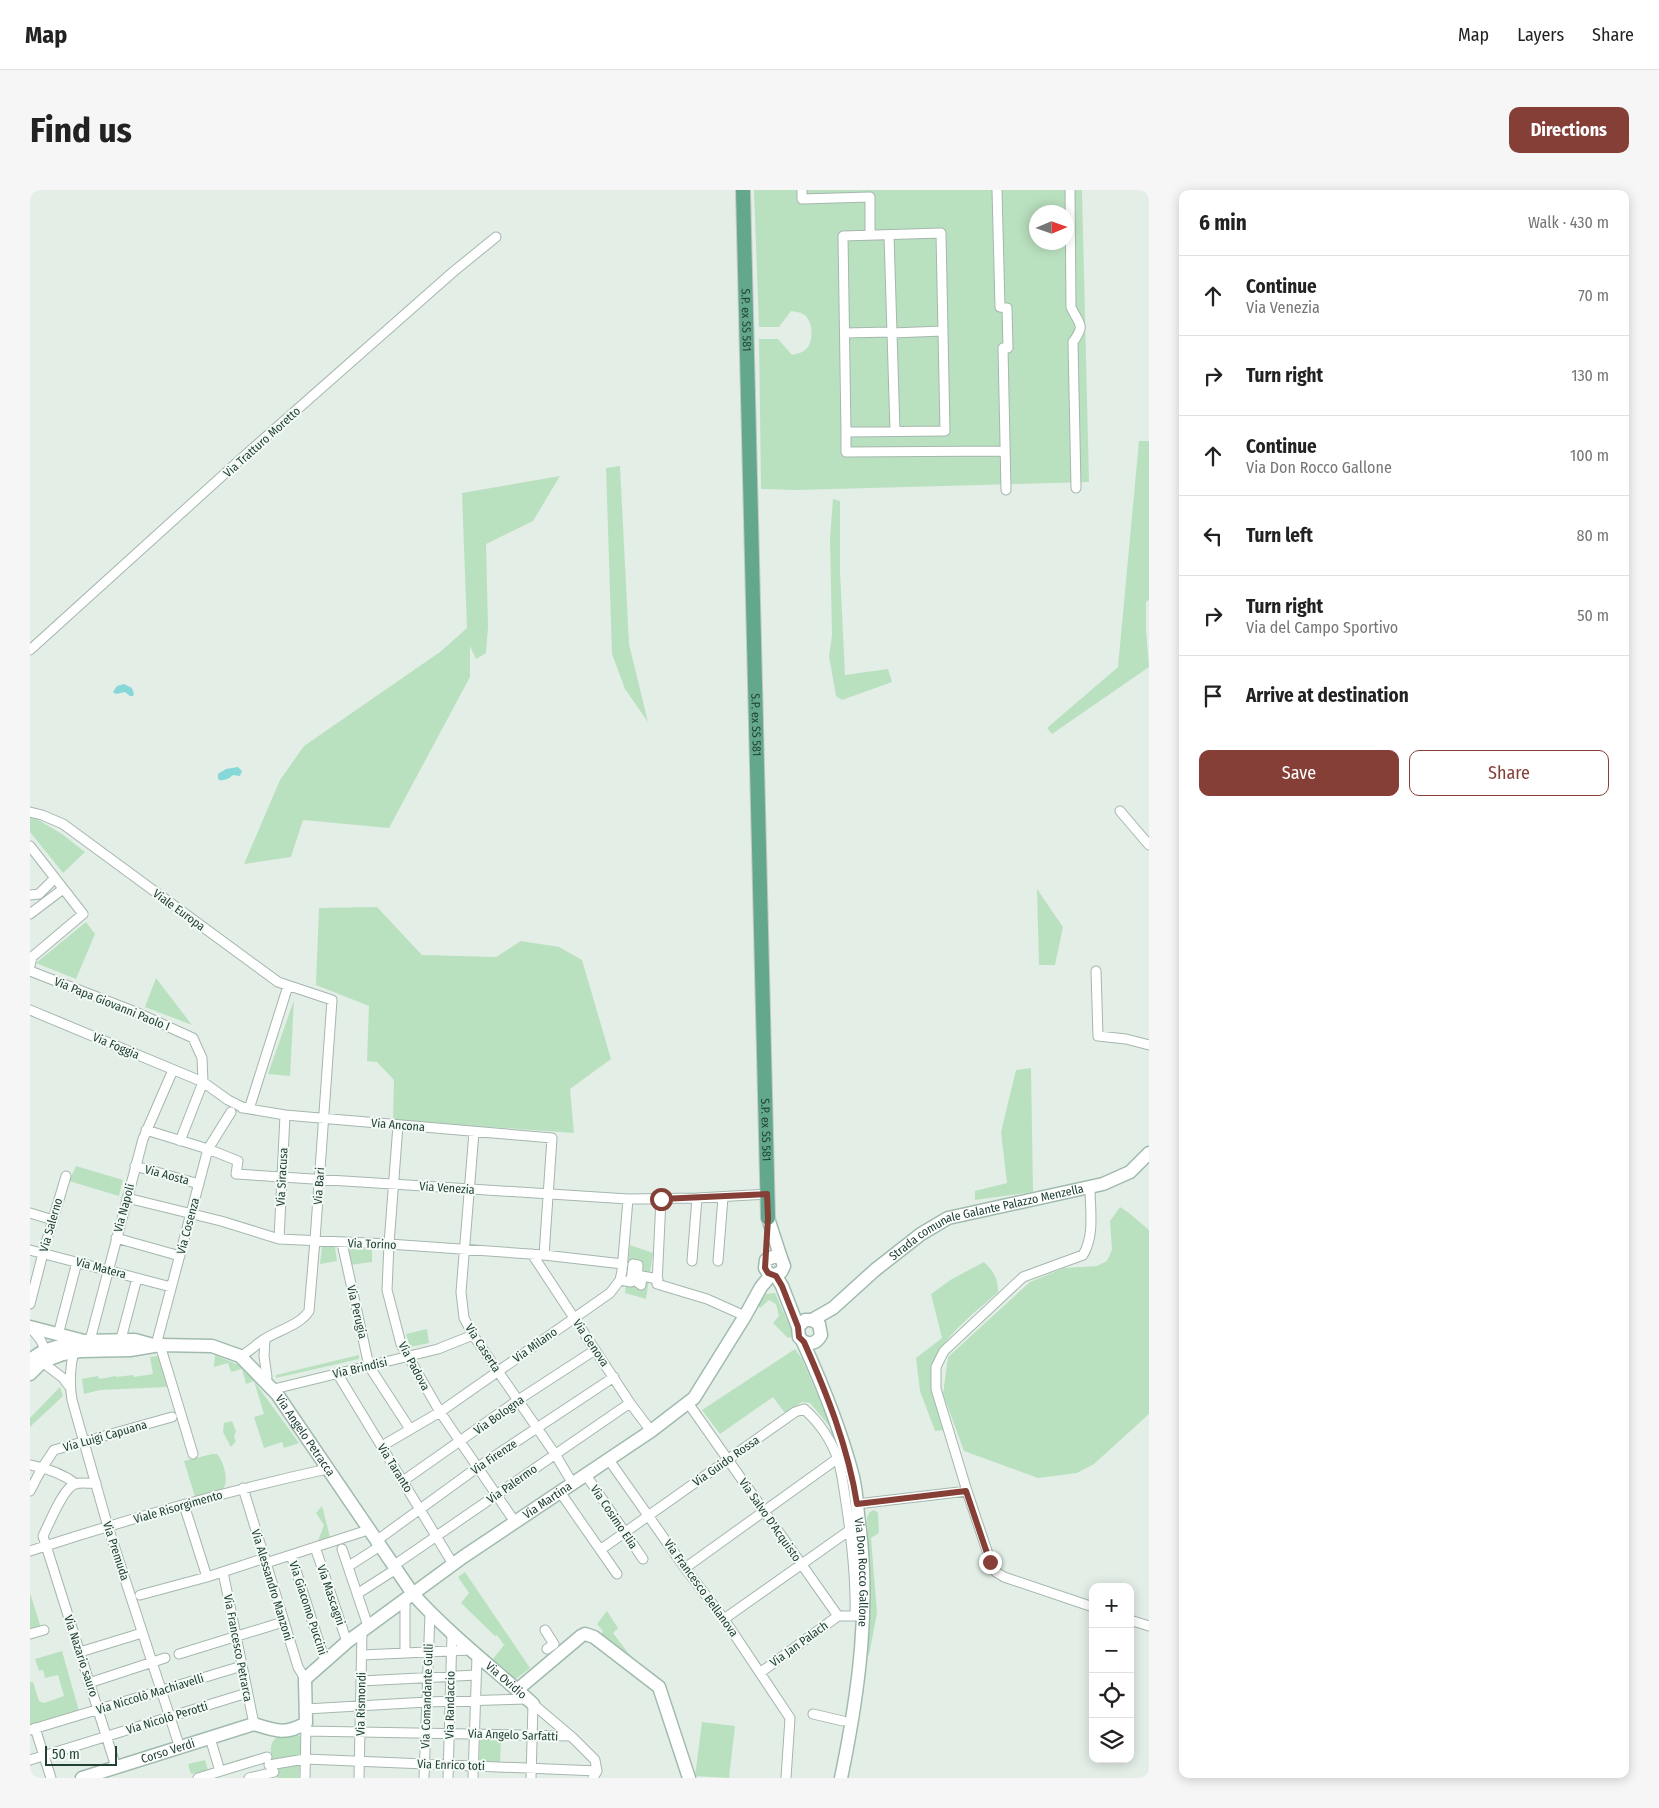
<!DOCTYPE html>
<html lang="en">
<head>
<meta charset="utf-8">
<style>
	:root { --surface:#fff; --page:#f6f6f6; --text:#222; --muted:#767676; --line:#e0e0e0; --accent:#853f37 }
	body { margin:0; font-family:"Fira Sans Condensed",sans-serif; background:var(--page); color:var(--text) }
	.controls { position:absolute; right:15px; bottom:15px; display:grid; overflow:hidden; border-radius:10px; box-shadow:0 2px 12px #0003 }
	.controls button { width:45px; height:45px; display:grid; place-items:center; padding:0; border:0; border-bottom:1px solid var(--line); background:var(--surface); color:var(--text); font:25px sans-serif }
	.compass { position:absolute; left:999px; top:15px; width:45px; height:45px; border-radius:50%; background:var(--surface); box-shadow:0 2px 12px #0003; rotate:88deg }
	.scale { position:absolute; left:15px; bottom:12px; width:72px; box-sizing:border-box; padding-left:5px; border:2px solid #204134; border-top:0; font-size:14px; line-height:18px; white-space:nowrap; color:#204134; -webkit-text-stroke:4px #f4faf6; paint-order:stroke }
	.stop { position:absolute; width:15px; height:15px; margin:-11px; border:4px solid #853f37; border-radius:50%; background:#fff }
	.stop.end { background:#853f37; border-color:#fff; box-shadow:0 1px 5px #0008 }
	.list { margin:0; padding:0; list-style:none }
	h2 { display:flex; justify-content:space-between; align-items:center; height:65px; margin:0; padding:0 20px; font-size:21px }
	h2 small { font-size:16px; font-weight:400; color:var(--muted) }
	.list li { display:grid; grid-template-columns:32px 1fr auto; gap:15px; align-items:center; box-sizing:border-box; height:80px; padding:0 20px; border-top:1px solid var(--line) }
	.list b { display:block; font-size:19px; white-space:nowrap }
	.list p { margin:0; font-size:16px; white-space:nowrap; color:var(--muted) }
	.list em { font-size:16px; font-style:normal; color:var(--muted) }
	.actions { display:flex; gap:10px; padding:15px 20px }
	.actions a { flex:1; padding:11px 0; border:1px solid var(--accent); border-radius:10px; text-align:center; font-size:18px; color:var(--accent) }
	.actions .main { background:var(--accent); color:#fff }
	.icon { flex:none; width:28px; height:28px; fill:none; stroke:currentColor; stroke-width:2; stroke-linecap:round; stroke-linejoin:round }
	.map { position:relative; flex:none; width:1119px; height:1588px; overflow:hidden; border-radius:10px }
	header { display:flex; align-items:center; gap:30px; box-sizing:border-box; height:70px; padding:0 25px; background:var(--surface); border-bottom:1px solid var(--line) }
	header strong { font-size:24px }
	nav { display:flex; gap:28px; margin-inline-start:auto; font-size:18px }
	.intro { display:flex; align-items:center; justify-content:space-between; box-sizing:border-box; height:120px; padding:0 30px }
	h1 { margin:0; font-size:35px }
	.button { padding:12px 22px; border-radius:10px; background:var(--accent); color:#fff; font-size:18px; font-weight:700 }
	main { display:flex; gap:30px; padding:0 30px }
	aside { flex:1; background:var(--surface); border-radius:10px; box-shadow:0 2px 12px #0003 }
	.map>svg:first-child { display:block }
</style>
</head>
<body>
<header>
<strong>Map</strong>
<nav><a>Map</a><a>Layers</a><a>Share</a></nav>
</header>
<div class="intro"><h1>Find us</h1><a class="button">Directions</a></div>
<main>
<div class="map">
<svg width="1119" height="1588" viewBox="0 0 1119 1588">
	<rect width="100%" height="100%" fill="#e3eee7"/>
	<path fill="#bae1bf" fill-rule="evenodd" d="M 724,0 L 1052,0 L 1059,292 L 766,300 L 731,299 L 729,149 L 748,149 L 762,165 C 768,163 773,163 777,158 C 784,151 783,129 773,124 C 770,122 765,122 761,121 L 749,137 L 729,137 ZM 1006,22 L 1036,22 L 1036,52 L 1006,52 Z
		M 1109,251 L 1119,251 L 1119,410 L 1116,412 L 1116,440 L 1119,477 L 1022,544 L 1017,538 L 1088,477 Z
		M 590,276 L 599,454 L 618,532 L 595,499 L 582,464 L 576,278 Z
		M 530,286 L 503,331 L 456,354 L 458,437 L 456,463 L 446,469 L 440,456 L 440,487 L 359,638 L 273,630 L 261,667 L 214,674 L 250,590 L 274,556 L 410,462 L 437,438 L 432,303 Z
		M 803,309 L 810,311 L 810,381 L 815,485 L 858,479 L 862,492 L 812,510 L 806,506 L 799,466 L 802,445 L 800,349 Z
		M 0,627 L 5,628 L 32,644 L 55,662 L 33,683 L 0,642 Z
		M 1007,699 L 1033,737 L 1025,775 L 1009,775 Z
		M 347,717 L 392,765 L 466,767 L 491,751 L 529,757 L 552,770 L 581,869 L 540,899 L 544,943 L 363,930 L 364,890 L 347,872 L 337,871 L 339,816 L 286,795 L 289,718 Z
		M 56,732 L 65,744 L 46,789 L 6,773 Z
		M 126,788 L 162,835 L 115,817 Z
		M 264,810 L 260,886 L 238,884 Z
		M 1001,878 L 1003,1002 L 945,1010 L 945,1001 L 977,993 L 971,942 L 986,880 Z
		M 46,976 L 93,990 L 89,1006 L 39,991 Z
		M 1090,1017 L 1099,1023 L 1119,1040 L 1119,1224 L 1064,1274 L 1047,1283 L 1008,1288 L 934,1261 L 913,1204 L 918,1167 L 1000,1092 L 1034,1078 L 1067,1076 L 1077,1071 L 1082,1060 L 1080,1031 Z
		M 600,1055 L 623,1063 L 616,1109 L 595,1103 Z
		M 292,1057 L 305,1057 L 307,1071 L 290,1074 Z
		M 317,1057 L 342,1060 L 342,1072 L 320,1075 Z
		M 954,1072 C 964,1082 968,1088 968,1102 C 946,1122 900,1155 901,1187 C 901,1205 909,1223 914,1240 L 905,1241 L 890,1201 L 886,1168 L 912,1148 L 901,1104 L 922,1089 Z
		M 745,1103 L 764,1146 L 758,1148 L 743,1133 L 749,1126 L 746,1114 L 739,1110 L 730,1118 L 728,1115 L 736,1104 Z
		M 397,1139 L 399,1153 L 380,1157 L 376,1144 Z
		M 765,1159 L 772,1169 L 802,1239 L 780,1213 L 772,1212 L 755,1223 L 743,1207 L 690,1244 L 672,1220 Z
		M 185,1165 L 209,1175 L 224,1191 L 269,1253 L 254,1258 L 252,1252 L 234,1258 L 224,1227 L 234,1224 L 224,1191 L 216,1194 L 212,1179 L 201,1182 L 198,1173 L 184,1177 Z
		M 329,1165 L 329,1169 L 246,1188 L 246,1185 Z
		M 129,1166 L 137,1197 L 70,1200 L 54,1204 L 52,1189 L 68,1186 L 69,1189 L 86,1186 L 86,1187 L 103,1185 L 104,1187 L 123,1184 L 120,1167 Z
		M 30,1197 L 33,1206 L 0,1237 L 0,1228 Z
		M 202,1231 L 206,1241 L 204,1247 L 206,1251 L 201,1257 L 193,1242 L 194,1233 Z
		M 182,1264 L 187,1264 C 194,1271 199,1292 193,1299 L 165,1307 L 154,1271 Z
		M 292,1316 L 300,1347 L 288,1351 L 294,1335 L 286,1323 Z
		M 844,1320 L 848,1323 L 849,1343 L 841,1348 L 847,1423 L 839,1465 L 837,1466 L 840,1384 L 837,1327 L 840,1322 Z
		M 435,1382 L 500,1478 L 487,1488 L 483,1489 L 462,1470 L 474,1455 L 467,1445 L 465,1446 L 431,1413 L 439,1403 L 428,1387 Z
		M 0,1403 L 11,1438 L 0,1442 Z
		M 577,1421 L 588,1438 L 583,1443 L 602,1468 L 570,1446 L 573,1441 L 567,1434 Z
		M 32,1461 L 49,1521 L 0,1535 L 0,1492 L 3,1492 L 9,1511 L 14,1513 L 34,1506 L 28,1485 L 15,1488 L 13,1480 L 9,1481 L 5,1469 Z
		M 672,1532 L 705,1536 L 699,1588 L 665,1586 Z
		M 267,1545 L 270,1546 L 272,1550 L 269,1588 L 247,1588 C 244,1576 233,1552 250,1546 C 255,1545 262,1545 267,1545 Z
		M 450,1548 L 471,1548 L 470,1573 L 449,1572 Z
		M 175,1570 L 178,1580 L 161,1584 L 158,1574 Z"/>
	<path fill="#86d7d8" d="M 94,494 L 102,498 L 104,504 L 103,506 L 100,506 L 95,502 L 86,504 L 83,502 L 87,496 Z
		M 208,577 L 212,581 L 210,586 L 203,585 C 199,589 192,592 188,589 L 188,584 L 196,579 Z"/>
	<g fill="none" stroke-linecap="round" stroke-linejoin="round">
		<g stroke="#a5b7ae" stroke-width="11">
			<path id="street" d="M 772,0 L 772,9 L 840,7 L 840,45
				M 967,0 L 970,117 L 977,118 L 978,158 L 973,158 L 976,300
				M 1040,0 L 1041,117 C 1049,135 1056,134 1043,152 L 1046,298
				M 911,43 L 915,241 L 816,242 L 813,46 Z
				M 859,45 L 865,241
				M 816,143 L 859,142
				M 862,143 L 913,141
				M 816,242 L 816,262 L 975,261
				M 0,460 L 212,268 L 423,82 L 466,47
				M 1090,621 L 1119,655
				M 0,622 L 12,625 L 33,634 L 248,792 L 302,810 L 285,1050 L 279,1121 C 269,1136 248,1140 233,1150 C 225,1155 220,1162 210,1166
				M 0,656 L 53,724 L 2,767 L 0,776
				M 0,705 L 9,704 L 25,688
				M 0,724 L 33,699
				M 0,781 L 108,823 L 163,848 L 172,868 L 173,892 L 150,951
				M 1066,781 L 1068,846 L 1096,849 L 1119,855
				M 0,820 L 173,892 L 198,910 L 214,918 L 255,925 L 522,948 L 514,1065
				M 212,918 L 220,916 L 258,796
				M 368,935 L 359,1054 L 357,1100 L 371,1154 L 410,1222 L 485,1332
				M 116,940 L 178,959 L 208,971 L 206,984 L 598,1009 L 667,1008 L 737,1004
				M 444,942 L 431,1102 L 434,1128 L 443,1145 L 525,1264 L 543,1294
				M 105,976 L 169,994
				M 1060,997 C 1060,1020 1065,1045 1053,1065 L 993,1087 L 914,1161 L 906,1177 L 906,1199 L 937,1301 L 961,1373 L 966,1382 L 974,1387 L 1063,1417
				M 97,1008 L 191,1031 L 249,1049 L 359,1054 L 514,1065 L 593,1074
				M 631,1009 L 627,1094 L 677,1109 L 715,1126
				M 0,1023 L 23,1030
				M 86,1048 L 150,1066
				M 249,1049 L 255,925
				M 312,1053 L 339,1176 L 380,1239
				M 0,1060 L 141,1097
				M 502,1064 L 600,1213 L 621,1241
				M 662,1071 L 667,1008
				M 688,1071 L 693,1007
				M 590,1090 L 601,1092 L 603,1074 L 608,1075 L 607,1092 L 611,1095 L 612,1086 L 628,1089
				M 0,1114 L 13,1063 L 36,986
				M 0,1137 L 10,1149 L 16,1161 L 12,1172 L 33,1188 L 39,1196
				M 28,1145 L 47,1072
				M 91,1149 L 107,1088
				M 235,1149 L 234,1166 L 237,1187
				M 59,1154 L 113,949 L 143,880
				M 126,1155 L 178,959 L 201,922
				M 130,1155 L 163,1264
				M 45,1157 C 40,1175 39,1192 42,1210 L 78,1337 L 150,1558
				M 307,1183 L 423,1374
				M 244,1199 L 408,1159 L 443,1145
				M 658,1213 L 808,1426 L 829,1426
				M 352,1256 L 410,1222 L 580,1103 L 590,1090 L 592,1081 L 598,1009
				M 579,1270 L 655,1378 L 694,1429 L 760,1528 L 756,1588
				M 0,1275 C 15,1278 33,1284 46,1294
				M 556,1285 L 613,1369
				M 373,1291 L 488,1210 L 565,1160
				M 66,1293 C 60,1294 51,1292 45,1294 C 33,1298 19,1334 13,1346 L 86,1577
				M 213,1298 L 268,1477 L 275,1489
				M 0,1301 L 12,1278 L 24,1260 L 142,1227
				M 530,1302 L 587,1384
				M 827,1314 L 937,1301
				M 154,1315 L 177,1387
				M 346,1351 L 448,1277 L 584,1187
				M 285,1357 L 317,1452
				M 312,1359 L 338,1436
				M 570,1360 L 765,1222 L 774,1219 C 789,1232 802,1251 808,1270 C 813,1286 814,1302 817,1319 C 822,1354 826,1390 825,1426
				M 0,1361 C 98,1329 197,1301 297,1279
				M 261,1365 L 295,1471
				M 236,1373 L 338,1340
				M 319,1376 L 350,1356
				M 363,1376 L 600,1213
				M 655,1378 L 811,1266
				M 193,1382 L 224,1534
				M 327,1404 L 366,1379
				M 110,1405 L 177,1387 L 235,1368
				M 375,1411 L 375,1463
				M 694,1429 L 820,1340
				M 1100,1430 L 1119,1436
				M 515,1440 L 524,1454 L 517,1459
				M 0,1444 L 14,1440
				M 50,1462 L 112,1443
				M 149,1464 L 253,1432
				M 332,1465 L 440,1460
				M 731,1482 L 808,1426
				M 332,1491 L 446,1485
				M 59,1493 L 135,1468
				M 503,1514 L 543,1548 L 565,1570 L 567,1581 L 563,1588
				M 276,1519 L 397,1512 L 497,1509
				M 783,1524 L 813,1531
				M 5,1538 L 21,1588
				M 0,1540 L 212,1476
				M 276,1541 L 541,1546
				M 180,1548 L 190,1581
				M 0,1570 L 217,1503
				M 239,1575 L 275,1569 L 567,1581
				M 168,1588 L 237,1567
				M 219,1588 L 244,1582
				M 275,1588 L 276,1536
				M 329,1588 L 332,1441
				M 394,1588 L 400,1423
				M 418,1588 L 422,1443
				M 443,1588 L 447,1466
				M 501,1588 L 503,1514"/>
		</g>
		<g stroke="#a0bbae" stroke-width="15">
			<g id="secondary">
				<path d="M 738,1028 L 751,1068"/>
				<path d="M 744,1085 L 751,1082 L 754,1076 L 751,1068 L 745,1066 L 736,1070 L 735,1078 L 738,1083 L 746,1086 L 752,1096 L 768,1137 L 769,1147 C 776,1156 786,1155 791,1145 L 789,1134 L 782,1130 L 775,1130 L 768,1137"/>
				<path id="s1" d="M 782,1130 L 803,1118 L 845,1080 L 891,1044 L 918,1028 L 1073,994 L 1100,982 L 1119,963"/>
				<path d="M 0,1137 L 54,1151 L 105,1150 L 123,1155"/>
				<path id="s2" d="M 773,1152 C 793,1196 811,1240 823,1287 C 826,1299 827,1312 828,1325 C 841,1413 829,1502 811,1588"/>
				<path d="M 0,1171 C 12,1158 33,1156 50,1151"/>
				<path id="s3" d="M 0,1184 L 12,1172 L 33,1164 L 50,1161 L 100,1160 L 130,1155 L 182,1156 L 210,1166 L 247,1204 L 383,1404 C 419,1444 462,1477 503,1514"/>
				<path d="M 487,1500 L 551,1446 L 555,1444 L 564,1447 L 629,1497 L 659,1588"/>
				<path id="s4" d="M 52,1588 L 224,1534 C 246,1541 256,1545 276,1533 L 275,1489 L 317,1452 L 433,1367 L 621,1241 L 664,1208 L 715,1126 L 731,1097 L 741,1085"/>
			</g>
		</g>
		<g stroke="#c1cac6" stroke-width="16">
			<g id="primary">
				<path id="s5" d="M 713,0 L 738,1028"/>
			</g>
		</g>
		<use href="#street" stroke="#fff" stroke-width="9"/>
		<use href="#secondary" stroke="#fff" stroke-width="12"/>
		<use href="#primary" stroke="#63a88c" stroke-width="14"/>
	</g>
	<g fill="none" stroke-linecap="round" stroke-linejoin="round">
		<path stroke="#853f37" stroke-width="6" d="M 631,1009 L 737,1004 L 738,1028 L 735,1078 L 738,1083 L 746,1086 L 752,1096 L 768,1137 L 769,1147 L 774,1152 C 797,1204 818,1257 827,1314 L 936,1301 L 960,1372"/>
	</g>
	<g text-anchor="middle" stroke-width="4" stroke-linejoin="round" paint-order="stroke">
		<g font-size="12" fill="#204134" stroke="#f4faf6">
			<text dy="4" stroke="none"><textPath href="#s5" startOffset="130">S.P. ex SS 581</textPath></text>
			<text transform="translate(232 252) rotate(-42)" y="4">Via Tratturo Moretto</text>
			<text dy="4" stroke="none"><textPath href="#s5" startOffset="535">S.P. ex SS 581</textPath></text>
			<text transform="translate(149 720) rotate(36)" y="4">Viale Europa</text>
			<text transform="translate(82 814) rotate(22)" y="4">Via Papa Giovanni Paolo I</text>
			<text transform="translate(86 856) rotate(23)" y="4">Via Foggia</text>
			<text transform="translate(368 935) rotate(5)" y="4">Via Ancona</text>
			<text dy="4" stroke="none"><textPath href="#s5" startOffset="940">S.P. ex SS 581</textPath></text>
			<text transform="translate(137 985) rotate(15)" y="4">Via Aosta</text>
			<text transform="translate(252 987) rotate(-87)" y="4">Via Siracusa</text>
			<text transform="translate(289 996) rotate(-86)" y="4">Via Bari</text>
			<text transform="translate(417 998) rotate(4)" y="4">Via Venezia</text>
			<text transform="translate(94 1018) rotate(-75)" y="4">Via Napoli</text>
			<text dy="4" stroke="none"><textPath href="#s1" startOffset="205">Strada comunale Galante Palazzo Menzella</textPath></text>
			<text transform="translate(21 1035) rotate(-74)" y="4">Via Salerno</text>
			<text transform="translate(158 1036) rotate(-75)" y="4">Via Cosenza</text>
			<text transform="translate(342 1054) rotate(2)" y="4">Via Torino</text>
			<text transform="translate(71 1078) rotate(15)" y="4">Via Matera</text>
			<text transform="translate(327 1122) rotate(77)" y="4">Via Perugia</text>
			<text transform="translate(561 1153) rotate(56)" y="4">Via Genova</text>
			<text transform="translate(505 1155) rotate(-35)" y="4">Via Milano</text>
			<text transform="translate(453 1158) rotate(57)" y="4">Via Caserta</text>
			<text transform="translate(384 1176) rotate(62)" y="4">Via Padova</text>
			<text transform="translate(330 1178) rotate(-13)" y="4">Via Brindisi</text>
			<text transform="translate(469 1225) rotate(-35)" y="4">Via Bologna</text>
			<text transform="translate(75 1246) rotate(-16)" y="4">Via Luigi Capuana</text>
			<text dy="4" stroke="none"><textPath href="#s3" startOffset="322">Via Angelo Petracca</textPath></text>
			<text transform="translate(464 1267) rotate(-34)" y="4">Via Firenze</text>
			<text transform="translate(696 1271) rotate(-35)" y="4">Via Guido Rossa</text>
			<text transform="translate(365 1278) rotate(58)" y="4">Via Taranto</text>
			<text transform="translate(482 1294) rotate(-35)" y="4">Via Palermo</text>
			<text dy="4" stroke="none"><textPath href="#s4" startOffset="580">Via Martina</textPath></text>
			<text transform="translate(148 1317) rotate(-16)" y="4">Viale Risorgimento</text>
			<text transform="translate(584 1327) rotate(56)" y="4">Via Cosimo Elia</text>
			<text transform="translate(740 1330) rotate(55)" y="4">Via Salvo D'Acquisto</text>
			<text transform="translate(86 1361) rotate(72)" y="4">Via Premuda</text>
			<text dy="4" stroke="none"><textPath href="#s2" startOffset="240">Via Don Rocco Gallone</textPath></text>
			<text transform="translate(242 1395) rotate(73)" y="4">Via Alessandro Manzoni</text>
			<text transform="translate(671 1398) rotate(54)" y="4">Via Francesco Bellanova</text>
			<text transform="translate(301 1405) rotate(71)" y="4">Via Mascagni</text>
			<text transform="translate(278 1418) rotate(72)" y="4">Via Giacomo Puccini</text>
			<text transform="translate(769 1454) rotate(-36)" y="4">Via Jan Palach</text>
			<text transform="translate(208 1458) rotate(79)" y="4">Via Francesco Petrarca</text>
			<text transform="translate(51 1466) rotate(72)" y="4">Via Nazario sauro</text>
			<text dy="4" stroke="none"><textPath href="#s3" startOffset="641">Via Ovidio</textPath></text>
			<text transform="translate(120 1504) rotate(-17)" y="4">Via Niccolò Machiavelli</text>
			<text transform="translate(397 1506) rotate(-88)" y="4">Via Comandante Gulli</text>
			<text transform="translate(331 1514) rotate(-89)" y="4">Via Rismondi</text>
			<text transform="translate(420 1515) rotate(-89)" y="4">Via Randaccio</text>
			<text transform="translate(137 1528) rotate(-17)" y="4">Via Nicolò Perotti</text>
			<text transform="translate(483 1545) rotate(2)" y="4">Via Angelo Sarfatti</text>
			<text dy="4" stroke="none"><textPath href="#s4" startOffset="90">Corso Verdi</textPath></text>
			<text transform="translate(421 1575) rotate(2)" y="4">Via Enrico toti</text>
		</g>
	</g>
</svg>
<div class="controls">
<button>+</button>
<button>−</button>
<button><svg class="icon" aria-label="locate" viewBox="0 0 24 24"><circle cx="12" cy="12" r="6"/><path d="M12 2v4M12 18v4M2 12h4M18 12h4"/></svg></button>
<button><svg class="icon" aria-label="layers" viewBox="0 0 24 24"><path d="M12 4l9 5-9 5-9-5zM3 14l9 5 9-5"/></svg></button>
</div>
<svg class="compass" viewBox="-18 -18 36 36"><path d="M0-13l5 13h-10z" fill="#e53935"/><path d="M0 13l5-13h-10z" fill="#767676"/></svg>
<div class="scale">50 m</div>
<div class="stop" style="left:631px;top:1009px"></div>
<div class="stop end" style="left:960px;top:1372px"></div>
</div>
<aside>
<h2>6 min<small>Walk · 430 m</small></h2>
<ul class="list">
<li><svg class="icon" aria-label="ahead" viewBox="0 0 24 24"><path d="M12 20V5M6 11l6-6 6 6"/></svg><div><b>Continue</b><p>Via Venezia</p></div><em>70 m</em></li>
<li><svg class="icon" aria-label="right" viewBox="0 0 24 24"><path d="M7 20v-9h11M14 6l5 5-5 5"/></svg><div><b>Turn right</b></div><em>130 m</em></li>
<li><svg class="icon" aria-label="ahead" viewBox="0 0 24 24"><path d="M12 20V5M6 11l6-6 6 6"/></svg><div><b>Continue</b><p>Via Don Rocco Gallone</p></div><em>100 m</em></li>
<li><svg class="icon" aria-label="left" viewBox="0 0 24 24"><path d="M17 20v-9H6M10 6l-5 5 5 5"/></svg><div><b>Turn left</b></div><em>80 m</em></li>
<li><svg class="icon" aria-label="right" viewBox="0 0 24 24"><path d="M7 20v-9h11M14 6l5 5-5 5"/></svg><div><b>Turn right</b><p>Via del Campo Sportivo</p></div><em>50 m</em></li>
<li><svg class="icon" aria-label="arrive" viewBox="0 0 24 24"><path d="M6 21V4h12l-3 4 3 4H6"/></svg><div><b>Arrive at destination</b></div></li>
</ul>
<div class="actions"><a class="main">Save</a><a>Share</a></div>
</aside>
</main>
</body>
</html>
